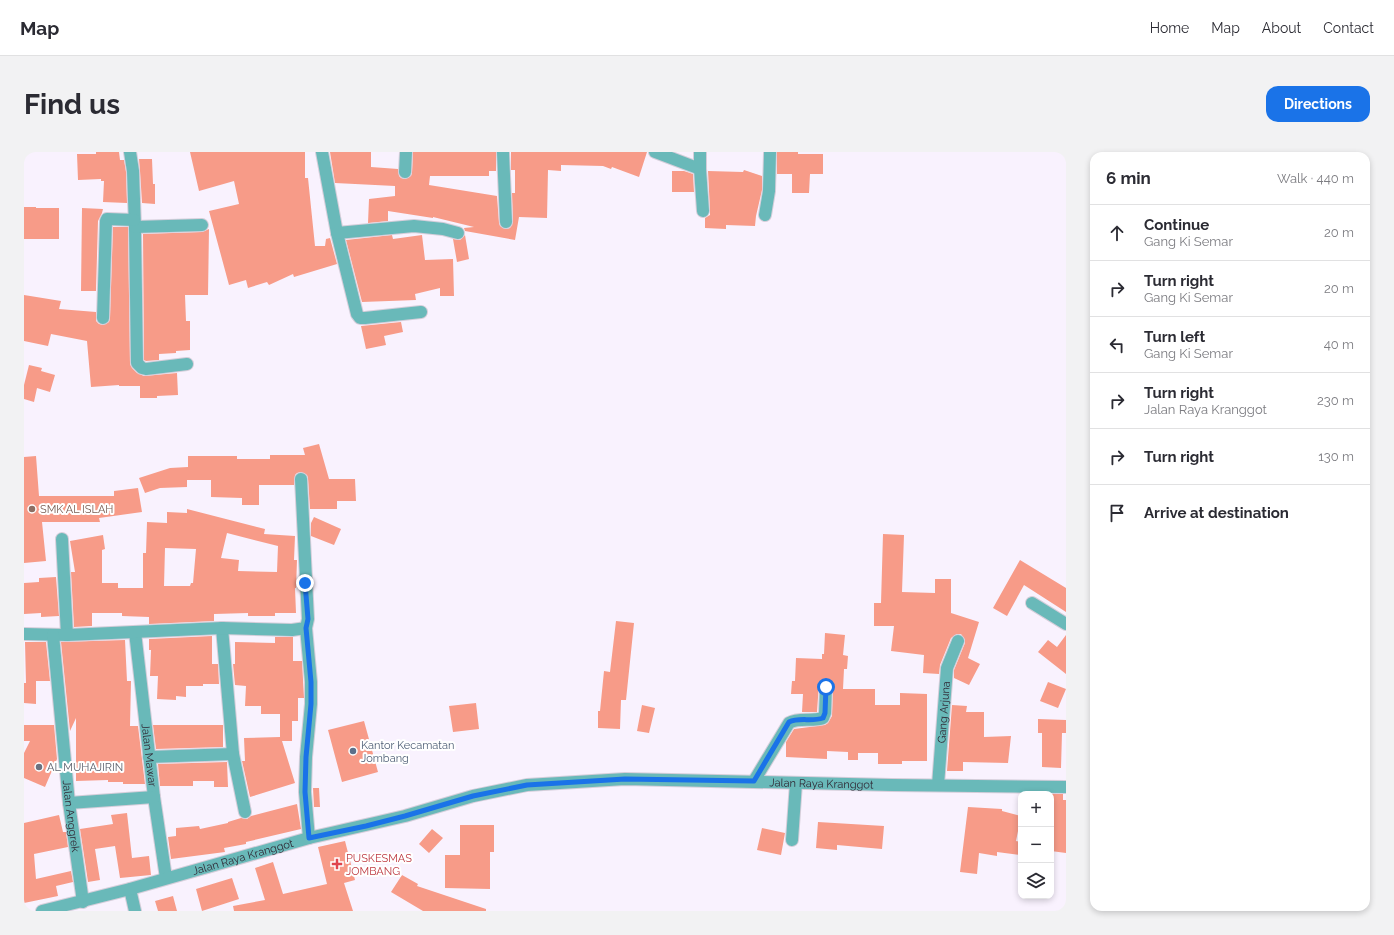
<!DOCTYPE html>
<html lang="en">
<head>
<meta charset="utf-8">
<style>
	:root { --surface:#fff; --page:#f2f2f3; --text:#2b2b33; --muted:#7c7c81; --line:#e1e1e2; --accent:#1a73e8 }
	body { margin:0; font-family:Raleway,sans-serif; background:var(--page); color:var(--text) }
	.controls { position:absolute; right:12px; bottom:12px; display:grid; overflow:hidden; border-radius:8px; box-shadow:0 2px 6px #0003 }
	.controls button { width:36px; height:36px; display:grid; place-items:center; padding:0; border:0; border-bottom:1px solid var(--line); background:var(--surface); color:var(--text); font:20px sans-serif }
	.stop { position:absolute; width:12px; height:12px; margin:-9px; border:3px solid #1a73e8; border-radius:50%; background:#fff }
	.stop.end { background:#1a73e8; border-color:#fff; box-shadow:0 1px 4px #0008 }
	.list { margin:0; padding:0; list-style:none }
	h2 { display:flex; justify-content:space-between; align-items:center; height:52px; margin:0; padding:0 16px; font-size:17px }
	h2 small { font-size:13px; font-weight:400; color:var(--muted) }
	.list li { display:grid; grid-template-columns:26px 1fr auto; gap:12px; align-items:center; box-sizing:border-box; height:56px; padding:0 16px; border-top:1px solid var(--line) }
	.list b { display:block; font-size:15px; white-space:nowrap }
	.list p { margin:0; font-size:13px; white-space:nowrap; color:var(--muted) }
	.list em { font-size:13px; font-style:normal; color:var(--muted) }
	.icon { flex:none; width:22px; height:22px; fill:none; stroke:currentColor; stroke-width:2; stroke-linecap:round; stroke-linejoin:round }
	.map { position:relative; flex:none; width:1042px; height:759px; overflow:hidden; border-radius:12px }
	header { display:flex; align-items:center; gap:24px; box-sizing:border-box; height:56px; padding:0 20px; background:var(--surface); border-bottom:1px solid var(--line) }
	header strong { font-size:19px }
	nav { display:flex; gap:22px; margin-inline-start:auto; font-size:14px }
	.intro { display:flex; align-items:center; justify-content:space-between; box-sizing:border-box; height:96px; padding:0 24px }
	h1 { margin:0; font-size:28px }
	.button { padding:10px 18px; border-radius:12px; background:var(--accent); color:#fff; font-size:14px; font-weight:700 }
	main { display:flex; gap:24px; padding:0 24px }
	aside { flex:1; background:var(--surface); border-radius:12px; box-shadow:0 2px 6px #0003 }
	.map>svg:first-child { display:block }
</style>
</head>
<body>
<header>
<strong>Map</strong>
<nav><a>Home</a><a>Map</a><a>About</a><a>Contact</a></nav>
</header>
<div class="intro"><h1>Find us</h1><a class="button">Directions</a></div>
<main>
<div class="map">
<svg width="1042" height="759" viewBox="0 0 1042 759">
	<rect width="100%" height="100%" fill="#f9f2fe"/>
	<path fill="#f79b88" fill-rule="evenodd" d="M 72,0 L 95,0 L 96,8 L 100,8 L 102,20 L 103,51 L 79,50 L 80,29 L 77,29 L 77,27 L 54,28 L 53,2 L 72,2 Z
		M 166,0 L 281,0 L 281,26 L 284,26 L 291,94 L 301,94 L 302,87 L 306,86 L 313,112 L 270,125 L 269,122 L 245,133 L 243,130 L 224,136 L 222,128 L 205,133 L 185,59 L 215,52 L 210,29 L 175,39 Z
		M 306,0 L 347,0 L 347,15 L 374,17 L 375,24 L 377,26 L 381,27 L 387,24 L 388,21 L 389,0 L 472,0 L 472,19 L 465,19 L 465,24 L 406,24 L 405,33 L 473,44 L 475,71 L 476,74 L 482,77 L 486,76 L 489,70 L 488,41 L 491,41 L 491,18 L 487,18 L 487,0 L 623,0 L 615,25 L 588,15 L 587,17 L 579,14 L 537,13 L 537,19 L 524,18 L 523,66 L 495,65 L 491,88 L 441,79 L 440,76 L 450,75 L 409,65 L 409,66 L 364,59 L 364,69 L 344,71 L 345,47 L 371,44 L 371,34 L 311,31 Z
		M 753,0 L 774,0 L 774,2 L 799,2 L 799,22 L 786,22 L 785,41 L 768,41 L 768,22 L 753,22 Z
		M 115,7 L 128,7 L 129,32 L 131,32 L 131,52 L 118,51 L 116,19 Z
		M 720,18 L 738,24 L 738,38 L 732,64 L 731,74 L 702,73 L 702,77 L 681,76 L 681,66 L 686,63 L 686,59 L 684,19 L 719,20 Z
		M 648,19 L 660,19 L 669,22 L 670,40 L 648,40 Z
		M 0,55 L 12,55 L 12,56 L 35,56 L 35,87 L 0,87 Z
		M 58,56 L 79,57 L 78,61 L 74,69 L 72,139 L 57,139 Z
		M 89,75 L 104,75 L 106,212 L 108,216 L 113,221 L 120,224 L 153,221 L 154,243 L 133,244 L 133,246 L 116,246 L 116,234 L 95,234 L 95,233 L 67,235 L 63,189 L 27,182 L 24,194 L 0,189 L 0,143 L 37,149 L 35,157 L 72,160 L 72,169 L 75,172 L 79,173 L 85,170 L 86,166 Z
		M 185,77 L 184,143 L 161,143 L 162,169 L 166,169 L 166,198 L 152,199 L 152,201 L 135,202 L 135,208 L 122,209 L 120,208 L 119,82 L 178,80 Z
		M 368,83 L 369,87 L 398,83 L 401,108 L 429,107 L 430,144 L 416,144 L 416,136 L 391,142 L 392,148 L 338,150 L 322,88 Z
		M 441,83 L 445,107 L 433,110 L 429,87 L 436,88 Z
		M 377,170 L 379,180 L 360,184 L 362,193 L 342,197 L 337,174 Z
		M 5,213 L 18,216 L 17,219 L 31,223 L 26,240 L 13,236 L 10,250 L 0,247 L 0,233 Z
		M 295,292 L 305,327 L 331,327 L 332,349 L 313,349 L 313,357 L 286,357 L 284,326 L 283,323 L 277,320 L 273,321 L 271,323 L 270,333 L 235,333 L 235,353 L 218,353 L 218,346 L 187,345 L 187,328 L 163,328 L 163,335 L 136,336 L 121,341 L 115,326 L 146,316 L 164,315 L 164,304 L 213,304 L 213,307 L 246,307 L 246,303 L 281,303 L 279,296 Z
		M 12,304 L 15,344 L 90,344 L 90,339 L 114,336 L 118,360 L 75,366 L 76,370 L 18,370 L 22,409 L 0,411 L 0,305 Z
		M 163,357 L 241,377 L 240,382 L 271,384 L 270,408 L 273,408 L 272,436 L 271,436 L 272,461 L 251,461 L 251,464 L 224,464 L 224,461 L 190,462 L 190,469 L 125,472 L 125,465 L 98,464 L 98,461 L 68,461 L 68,474 L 50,475 L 47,420 L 51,420 L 46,389 L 79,383 L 81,397 L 78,398 L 78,431 L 94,431 L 94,436 L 119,436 L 119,401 L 122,401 L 123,370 L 143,371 L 143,360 L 163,361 ZM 203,381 L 254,394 L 253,420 L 214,419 L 215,408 L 197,406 ZM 141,396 L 172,397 L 169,431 L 167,431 L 166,434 L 140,434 Z
		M 290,365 L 317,377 L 310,393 L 287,384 L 287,371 Z
		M 859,382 L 880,383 L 878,440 L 911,441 L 911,427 L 927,427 L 927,461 L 955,470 L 944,506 L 956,512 L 945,533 L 930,526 L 930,518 L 941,491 L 941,488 L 937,482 L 933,482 L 927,486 L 916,513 L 915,522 L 899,521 L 900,503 L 867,499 L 870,474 L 850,474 L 850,451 L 857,451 Z
		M 996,408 L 1042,436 L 1042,460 L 1000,433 L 983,464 L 969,456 Z
		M 32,425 L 35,464 L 17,465 L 17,461 L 0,462 L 0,431 L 15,430 L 15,426 Z
		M 592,469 L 610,471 L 602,548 L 597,548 L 596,577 L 574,576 L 574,559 L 576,559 L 580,519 L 586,520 Z
		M 801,481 L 821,483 L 819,503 L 824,504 L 823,517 L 820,517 L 819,537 L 851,537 L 851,553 L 876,553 L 876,541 L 903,542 L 903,609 L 878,609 L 878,612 L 854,612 L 854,601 L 834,601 L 834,608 L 824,608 L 824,600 L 803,599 L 803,607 L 762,605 L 762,590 L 770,577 L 801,573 L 804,571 L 808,564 L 809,535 L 808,531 L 806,528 L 799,528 L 795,531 L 793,560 L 778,560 L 779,542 L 767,542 L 768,529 L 771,529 L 772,506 L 798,507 L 798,502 L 800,502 Z
		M 1042,483 L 1042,522 L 1014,500 L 1024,488 L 1033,495 Z
		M 188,484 L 188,512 L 194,512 L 195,532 L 179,532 L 179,534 L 162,534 L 162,545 L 152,544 L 152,548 L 133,547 L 134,524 L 126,524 L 127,498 L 125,498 L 125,487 Z
		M 251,485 L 269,485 L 269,509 L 278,509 L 280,546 L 274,546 L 274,569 L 268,569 L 268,589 L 258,589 L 271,631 L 226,645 L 218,609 L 221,609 L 220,586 L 256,585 L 256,562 L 237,562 L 237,554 L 221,554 L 222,534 L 211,533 L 209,512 L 211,512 L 211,490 L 251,491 Z
		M 101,488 L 103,529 L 107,529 L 106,574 L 114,574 L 121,632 L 99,632 L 99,630 L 84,630 L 84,628 L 52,629 L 52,566 L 46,579 L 37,490 Z
		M 1,490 L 22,490 L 26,529 L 12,529 L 12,552 L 0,551 L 0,531 L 2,531 Z
		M 1024,530 L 1042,537 L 1034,556 L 1016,549 Z
		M 452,551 L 455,577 L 429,580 L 425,554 Z
		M 618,553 L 631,556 L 625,581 L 613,579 Z
		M 928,553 L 943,554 L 942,560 L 960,560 L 960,585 L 987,584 L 984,611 L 939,610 L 939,619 L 923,619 Z
		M 1014,567 L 1042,568 L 1042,581 L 1038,581 L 1037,616 L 1018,615 L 1018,581 L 1014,581 Z
		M 340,569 L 354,620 L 318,630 L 304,578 Z
		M 0,573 L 30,573 L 33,607 L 21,635 L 0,626 L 0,601 L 6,589 L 0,589 Z
		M 129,573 L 199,573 L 199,595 L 132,597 Z
		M 203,610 L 204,635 L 190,635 L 190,629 L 169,629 L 169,634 L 136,634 L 134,612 Z
		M 289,636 L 295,636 L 296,655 L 290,655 Z
		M 1027,642 L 1039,642 L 1039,648 L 1042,648 L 1042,701 L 1027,699 Z
		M 273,652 L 277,677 L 222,690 L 222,692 L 200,696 L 201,700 L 147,707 L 144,685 L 152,684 L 152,676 L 175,674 L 176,677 L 204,671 L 204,670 L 217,666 L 223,667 L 227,664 Z
		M 944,655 L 978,657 L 978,659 L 997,664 L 992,689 L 997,690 L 997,703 L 973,700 L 973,704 L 955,701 L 953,722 L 936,720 Z
		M 103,661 L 108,706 L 125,704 L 127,723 L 96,726 L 91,694 L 71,697 L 76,728 L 64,730 L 56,677 L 89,672 L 87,663 Z
		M 35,663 L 39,680 L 42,680 L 44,695 L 10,702 L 12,727 L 47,719 L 49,730 L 32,734 L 34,744 L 0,751 L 0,671 Z
		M 794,670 L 860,674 L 858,697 L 813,693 L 813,698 L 792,696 Z
		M 436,673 L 470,673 L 470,700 L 466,700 L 466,737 L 421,736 L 421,703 L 436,703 Z
		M 738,676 L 761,681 L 757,703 L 733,698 Z
		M 408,677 L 419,686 L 405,701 L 395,692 Z
		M 321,689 L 331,728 L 320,731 L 329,759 L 210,759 L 209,754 L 241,748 L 231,716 L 249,710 L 259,742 L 303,732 L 294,695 Z
		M 378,723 L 394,732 L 393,734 L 462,757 L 462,759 L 399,759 L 367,740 Z
		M 208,726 L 215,747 L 178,759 L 172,737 Z
		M 149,744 L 153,759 L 134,759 L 131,749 Z"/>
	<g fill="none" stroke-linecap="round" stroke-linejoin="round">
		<g stroke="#d5ceda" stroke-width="14">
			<g id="street">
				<path d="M 106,0 L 109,19 L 111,75 L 113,211 L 118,216 L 122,217 L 163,212"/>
				<path d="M 298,0 L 313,81 L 333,162 L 336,166 L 341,166 L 397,160"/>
				<path d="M 479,0 L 482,70"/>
				<path d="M 631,0 L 676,17"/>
				<path d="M 676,0 L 676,17 L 679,59"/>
				<path d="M 381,20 L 382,0"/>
				<path d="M 741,63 L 745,39 L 746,0"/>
				<path d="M 111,75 L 178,73"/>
				<path d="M 313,81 L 390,74 L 419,77 L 434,81"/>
				<path d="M 79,166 L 82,69 L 83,67 L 110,68"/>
				<path d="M 38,387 L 43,483"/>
				<path d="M 1008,451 L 1042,472"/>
				<path d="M 198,476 L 209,602 L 221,660"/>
				<path d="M 282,476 L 287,530 L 287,552 L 282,605 L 281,640 L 285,686"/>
				<path id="s1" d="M 111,480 L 130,645 L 142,726"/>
				<path d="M 0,482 L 43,483 L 198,476 L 268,478 L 282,476 L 284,467 L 277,327"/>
				<path id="s2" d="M 29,483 L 45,651 L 59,750"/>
				<path d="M 125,605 L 209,602"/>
				<path d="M 730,629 L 765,571 C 775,565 788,570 799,566 L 801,561 L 802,535"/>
				<path id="s3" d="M 914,633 L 923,516 L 934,489"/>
				<path d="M 45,651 L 130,645"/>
				<path d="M 768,688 L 772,631"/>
				<path d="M 106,737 L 111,759"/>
				<path id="s4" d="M 18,759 L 106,737 L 285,686 L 381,664 L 449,644 L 503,633 L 601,627 L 868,633 L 1042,635"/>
			</g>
		</g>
		<use href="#street" stroke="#69b9b9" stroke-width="12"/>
	</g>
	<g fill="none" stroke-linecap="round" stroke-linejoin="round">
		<path stroke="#1a73e8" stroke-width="5" d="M 281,431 L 284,467 L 282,476 L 287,530 L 287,552 L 282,605 L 281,640 L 285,686 L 342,674 L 381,664 L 449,644 L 503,633 L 601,627 L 730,629 L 765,570 C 775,565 788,570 799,566 L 801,561 L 802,535"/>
	</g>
	<circle fill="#8d6e63" stroke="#fff" stroke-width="1.5" cx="8" cy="357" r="4"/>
	<circle fill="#5c6f8a" stroke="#fff" stroke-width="1.5" cx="329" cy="599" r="4"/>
	<circle fill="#6b7280" stroke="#fff" stroke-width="1.5" cx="15" cy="615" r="4"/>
	<path fill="#e0444e" stroke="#fff" stroke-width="1.5" d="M311 706h4v4h4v4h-4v4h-4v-4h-4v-4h4z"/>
	<g text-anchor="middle" stroke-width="4" stroke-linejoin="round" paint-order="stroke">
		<g font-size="11" fill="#785e54" stroke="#fff" text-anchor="start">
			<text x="16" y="361">SMK AL ISLAH</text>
		</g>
		<g font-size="11" fill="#2f2834" stroke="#fff">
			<text dy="4" stroke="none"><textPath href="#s3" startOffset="73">Gang Arjuna</textPath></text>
			<text dy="4" stroke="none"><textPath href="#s1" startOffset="124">Jalan Mawar</textPath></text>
			<text dy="4" stroke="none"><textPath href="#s4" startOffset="796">Jalan Raya Kranggot</textPath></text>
			<text dy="4" stroke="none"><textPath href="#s2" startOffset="182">Jalan Anggrek</textPath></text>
			<text dy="4" stroke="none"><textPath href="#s4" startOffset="208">Jalan Raya Kranggot</textPath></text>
		</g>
		<g font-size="11" fill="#4e5e75" stroke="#fff" text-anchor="start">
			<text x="337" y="597">Kantor Kecamatan<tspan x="337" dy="13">Jombang</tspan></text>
		</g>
		<g font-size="11" fill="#5b616d" stroke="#fff" text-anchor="start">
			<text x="23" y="619">AL MUHAJIRIN</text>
		</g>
		<g font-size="11" fill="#be3a42" stroke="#fff" text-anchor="start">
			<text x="322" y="710">PUSKESMAS<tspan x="322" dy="13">JOMBANG</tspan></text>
		</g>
	</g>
</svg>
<div class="controls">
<button>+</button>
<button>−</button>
<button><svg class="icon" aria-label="layers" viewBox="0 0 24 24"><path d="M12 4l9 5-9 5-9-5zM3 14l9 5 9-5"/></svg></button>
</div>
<div class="stop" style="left:802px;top:535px"></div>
<div class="stop end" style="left:281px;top:431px"></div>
</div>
<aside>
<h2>6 min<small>Walk · 440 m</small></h2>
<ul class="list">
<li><svg class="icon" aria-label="ahead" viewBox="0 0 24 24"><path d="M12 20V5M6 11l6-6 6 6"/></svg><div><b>Continue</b><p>Gang Ki Semar</p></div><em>20 m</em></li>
<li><svg class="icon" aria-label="right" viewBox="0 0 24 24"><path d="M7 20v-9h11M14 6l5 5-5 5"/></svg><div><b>Turn right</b><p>Gang Ki Semar</p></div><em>20 m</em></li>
<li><svg class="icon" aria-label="left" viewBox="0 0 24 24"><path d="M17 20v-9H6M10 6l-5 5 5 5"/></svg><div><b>Turn left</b><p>Gang Ki Semar</p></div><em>40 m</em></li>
<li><svg class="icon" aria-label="right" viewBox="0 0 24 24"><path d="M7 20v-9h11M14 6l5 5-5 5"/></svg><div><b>Turn right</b><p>Jalan Raya Kranggot</p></div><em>230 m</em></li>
<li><svg class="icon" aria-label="right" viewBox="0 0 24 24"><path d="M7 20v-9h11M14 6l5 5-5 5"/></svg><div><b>Turn right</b></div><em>130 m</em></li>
<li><svg class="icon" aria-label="arrive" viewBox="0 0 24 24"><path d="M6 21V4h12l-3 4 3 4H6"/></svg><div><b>Arrive at destination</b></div></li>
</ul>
</aside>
</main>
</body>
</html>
